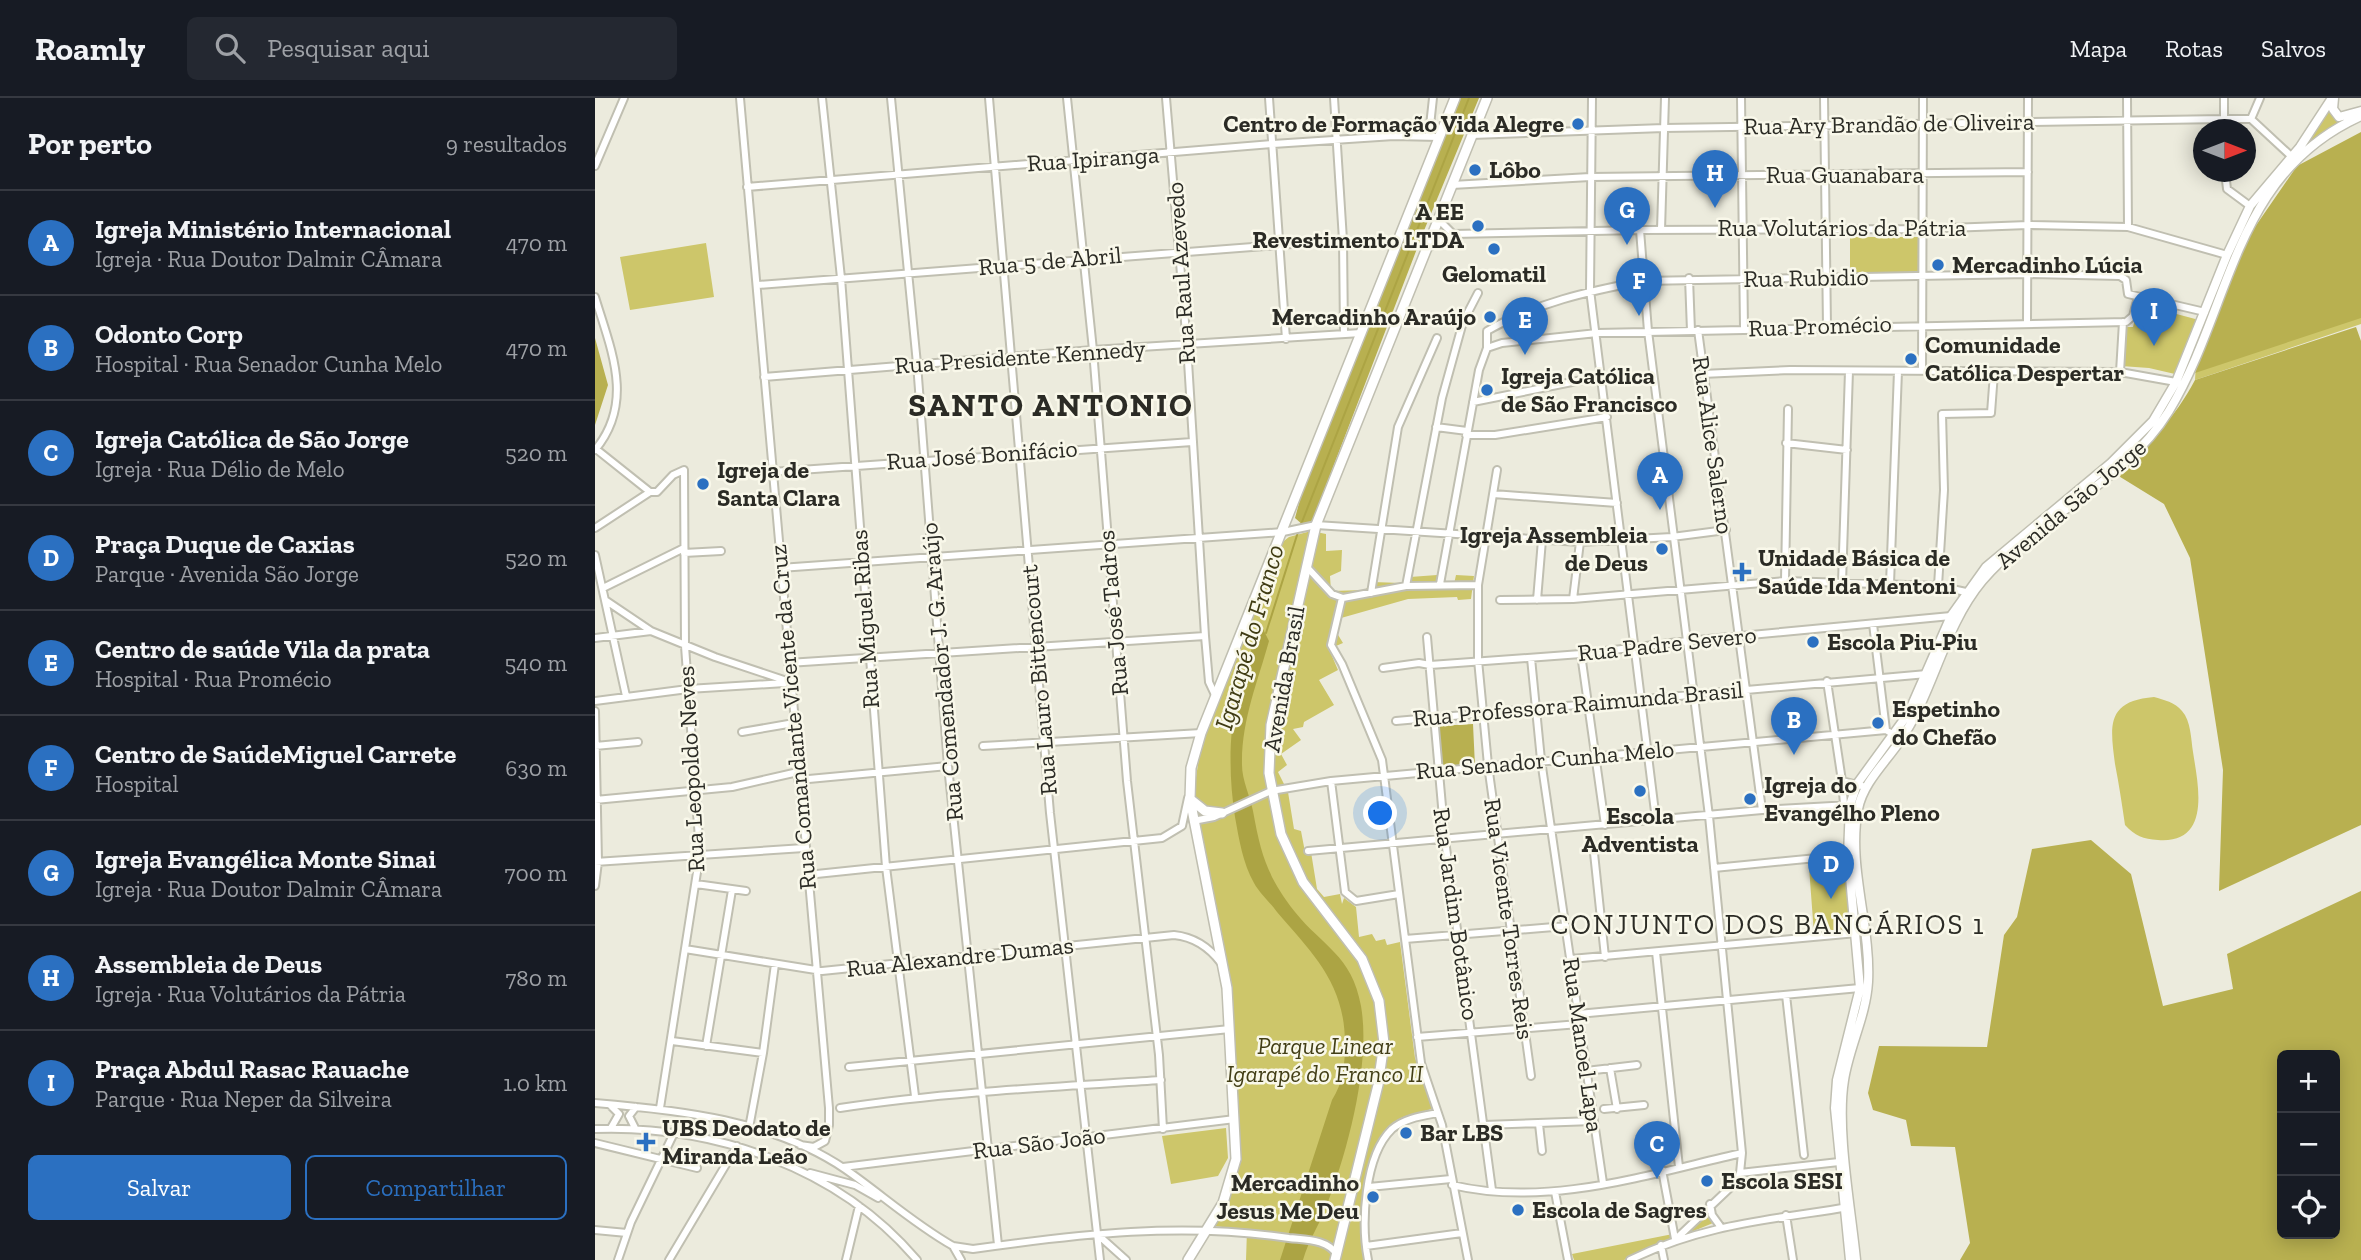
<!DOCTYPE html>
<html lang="pt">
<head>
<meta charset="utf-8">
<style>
	:root { --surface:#171b24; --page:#242831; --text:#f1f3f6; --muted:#9ea1a6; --line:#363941; --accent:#2b70c1 }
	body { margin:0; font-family:"Zilla Slab",serif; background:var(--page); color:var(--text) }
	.controls { position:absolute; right:21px; bottom:21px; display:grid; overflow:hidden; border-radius:10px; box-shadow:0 4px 18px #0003 }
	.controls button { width:63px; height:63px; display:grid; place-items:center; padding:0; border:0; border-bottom:2px solid var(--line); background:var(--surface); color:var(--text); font:35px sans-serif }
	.compass { position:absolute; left:1598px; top:21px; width:63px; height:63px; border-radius:50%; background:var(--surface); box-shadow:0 4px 18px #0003; rotate:90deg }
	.you { position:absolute; left:786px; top:716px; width:24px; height:24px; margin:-18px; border:5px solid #fff; border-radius:50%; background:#1a73e8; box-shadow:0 0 0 10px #1a73e833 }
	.badge { display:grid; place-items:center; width:46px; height:46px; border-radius:50%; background:var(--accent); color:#fff; font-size:23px; font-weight:700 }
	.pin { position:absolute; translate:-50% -58px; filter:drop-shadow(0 2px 4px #0008) }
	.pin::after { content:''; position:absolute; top:37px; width:24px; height:21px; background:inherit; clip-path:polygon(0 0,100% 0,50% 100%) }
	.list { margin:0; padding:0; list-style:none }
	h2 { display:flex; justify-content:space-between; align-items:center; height:91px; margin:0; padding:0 28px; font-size:30px }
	h2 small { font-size:23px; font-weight:400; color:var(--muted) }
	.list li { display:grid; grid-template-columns:46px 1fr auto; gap:21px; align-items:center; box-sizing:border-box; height:105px; padding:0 28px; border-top:2px solid var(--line) }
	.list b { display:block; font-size:26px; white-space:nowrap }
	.list p { margin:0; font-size:23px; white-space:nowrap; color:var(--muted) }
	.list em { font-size:23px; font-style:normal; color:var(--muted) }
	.actions { display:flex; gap:14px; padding:21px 28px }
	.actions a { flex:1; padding:16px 0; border:2px solid var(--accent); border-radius:10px; text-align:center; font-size:24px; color:var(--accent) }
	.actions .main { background:var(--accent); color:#fff }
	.icon { flex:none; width:38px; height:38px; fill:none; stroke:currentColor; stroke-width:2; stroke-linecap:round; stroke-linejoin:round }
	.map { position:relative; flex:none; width:1766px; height:1162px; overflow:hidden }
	header { display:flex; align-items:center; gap:42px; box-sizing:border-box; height:98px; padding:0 35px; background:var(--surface); border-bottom:2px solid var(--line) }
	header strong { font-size:33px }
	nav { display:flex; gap:38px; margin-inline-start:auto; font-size:24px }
	.search { width:490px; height:63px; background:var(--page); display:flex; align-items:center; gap:18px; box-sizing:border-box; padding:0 24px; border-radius:10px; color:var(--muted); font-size:26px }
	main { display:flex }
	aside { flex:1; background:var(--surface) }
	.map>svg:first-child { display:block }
</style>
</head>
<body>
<header>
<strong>Roamly</strong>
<div class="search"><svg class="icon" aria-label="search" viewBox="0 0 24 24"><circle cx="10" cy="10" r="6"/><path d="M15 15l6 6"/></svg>Pesquisar aqui</div>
<nav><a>Mapa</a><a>Rotas</a><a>Salvos</a></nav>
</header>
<main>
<aside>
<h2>Por perto<small>9 resultados</small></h2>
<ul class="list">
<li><span class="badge">A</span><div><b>Igreja Ministério Internacional</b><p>Igreja · Rua Doutor Dalmir CÂmara</p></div><em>470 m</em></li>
<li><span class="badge">B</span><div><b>Odonto Corp</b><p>Hospital · Rua Senador Cunha Melo</p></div><em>470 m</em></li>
<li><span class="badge">C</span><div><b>Igreja Católica de São Jorge</b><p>Igreja · Rua Délio de Melo</p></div><em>520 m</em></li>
<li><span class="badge">D</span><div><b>Praça Duque de Caxias</b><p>Parque · Avenida São Jorge</p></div><em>520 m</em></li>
<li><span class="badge">E</span><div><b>Centro de saúde Vila da prata</b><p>Hospital · Rua Promécio</p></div><em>540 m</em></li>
<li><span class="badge">F</span><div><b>Centro de SaúdeMiguel Carrete</b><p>Hospital</p></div><em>630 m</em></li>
<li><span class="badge">G</span><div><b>Igreja Evangélica Monte Sinai</b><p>Igreja · Rua Doutor Dalmir CÂmara</p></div><em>700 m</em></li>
<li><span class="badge">H</span><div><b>Assembleia de Deus</b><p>Igreja · Rua Volutários da Pátria</p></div><em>780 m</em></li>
<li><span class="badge">I</span><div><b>Praça Abdul Rasac Rauache</b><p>Parque · Rua Neper da Silveira</p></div><em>1.0 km</em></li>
</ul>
<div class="actions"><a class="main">Salvar</a><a>Compartilhar</a></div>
</aside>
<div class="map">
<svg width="1766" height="1162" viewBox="0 0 1766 1162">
	<rect width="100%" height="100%" fill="#ecebdd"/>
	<path fill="#cdc66a" d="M 1736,8 L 1737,16 L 1745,23 L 1765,15 L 1710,47 Z
		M 1255,139 L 1323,139 L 1323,177 L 1255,178 Z
		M 111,145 L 119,199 L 35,212 L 25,159 Z
		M 1544,206 L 1604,222 L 1580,276 L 1554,270 L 1526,268 L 1527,229 L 1538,229 Z
		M 1766,216 L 1766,226 L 1600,282 L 1601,265 Z
		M 716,433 L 731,436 L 731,453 L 747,452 L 746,473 L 735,478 L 736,493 L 770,492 L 778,484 L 806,485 L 815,479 L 842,477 L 843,483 L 859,486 L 861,477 L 879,478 L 876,501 L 863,502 L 862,499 L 813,501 L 739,522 L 737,527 L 748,545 L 734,551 L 743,572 L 724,582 L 739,607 L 709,624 L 708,629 L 698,631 L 706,642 L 686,656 L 692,667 L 683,674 L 693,694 L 699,731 L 706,733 L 710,754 L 716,754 L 722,791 L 729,799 L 745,796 L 747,806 L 749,800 L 761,809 L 764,839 L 777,836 L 781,843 L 790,841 L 792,847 L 805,844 L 820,960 L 838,1010 C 826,1016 810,1015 798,1025 C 767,1049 760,1126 769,1162 L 651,1162 L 652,1132 L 619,1128 L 642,1082 L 644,1023 L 637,898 L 602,725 L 600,686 L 607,640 L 685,446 L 694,439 Z
		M 1559,599 C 1569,602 1580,604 1587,613 C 1596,623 1596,641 1598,654 C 1603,687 1617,746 1563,742 C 1548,741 1540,738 1530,727 C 1527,707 1524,686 1520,666 C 1515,628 1511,603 1559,599 Z
		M 1252,765 L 1260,833 L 1219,836 L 1214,769 Z
		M 631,1030 L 633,1060 L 623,1078 L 576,1086 L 567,1038 Z
		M 1114,1113 L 1118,1125 L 1029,1162 L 979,1162 L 977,1156 L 1093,1133 Z"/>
	<path fill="#b8b050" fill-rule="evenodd" d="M 864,0 L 884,0 L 828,135 L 717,424 L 708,427 L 700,420 L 706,398 Z
		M 1766,34 L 1766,220 L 1600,275 L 1653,139 L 1702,68 Z
		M 1761,229 L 1766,243 L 1766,727 L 1624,793 L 1628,672 L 1595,460 L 1569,406 L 1522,377 C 1553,347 1580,320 1600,282 Z
		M 0,240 L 13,287 L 0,327 Z
		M 878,626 L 880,668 L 845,667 L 843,628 Z
		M 1496,742 L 1536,776 L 1568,908 L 1638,891 L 1632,856 L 1766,793 L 1766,1162 L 1365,1162 L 1375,1145 L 1360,1049 L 1316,1048 L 1311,1022 L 1278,1012 L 1273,995 L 1284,948 L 1392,949 L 1409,837 L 1422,819 L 1437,751 ZM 1687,957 L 1740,957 L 1740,1136 L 1687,1136 Z"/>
	<path fill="#aca444" d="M 667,529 L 674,543 C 663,583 646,623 647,667 C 647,682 655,698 658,713 C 666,757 672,778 700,814 C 727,848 757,857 766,908 C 776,965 753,1053 731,1109 C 724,1128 714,1141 708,1162 L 685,1162 L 737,1002 C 748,985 750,966 750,946 C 750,886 719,857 682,814 C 675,804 665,796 659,785 C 648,766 644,741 640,719 C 630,654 636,589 667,529 Z"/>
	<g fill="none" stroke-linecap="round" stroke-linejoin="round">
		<path stroke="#aca444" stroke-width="2" d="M 705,429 L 874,0
			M 671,535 L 703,434"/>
		<g stroke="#c0bfb1" stroke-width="10">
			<path id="minor" d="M 145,0 L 234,1010 L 234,1027 L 230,1043 L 219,1049 L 205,1047
				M 227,0 L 246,180 L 291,769 L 320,998
				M 296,0 L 322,266 L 353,668 L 403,1147
				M 394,0 L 455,715 L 505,1162
				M 472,0 L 498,252 L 532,683 L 564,957 L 568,1031
				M 571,0 L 592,247 L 610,538 L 614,584 L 621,599
				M 674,0 L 691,241
				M 739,0 L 748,142 L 749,236
				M 997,0 L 995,192 L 1061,722
				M 1146,0 L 1149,230
				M 1229,0 L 1232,229
				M 1532,0 L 1533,129
				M 1656,21 L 1665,0
				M 1629,32 L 1629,0
				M 834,37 L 838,0
				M 877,37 L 1069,30 L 1629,21 L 1656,21 L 1696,58
				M 0,68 L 29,0
				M 1630,74 L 1632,91 L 1655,108
				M 857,87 L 995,79 L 1433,74
				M 152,89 L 678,46 L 799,38 L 844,39
				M 843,121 L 858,136
				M 1045,132 L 1053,233 L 1114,718 L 1147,1055 L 1145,1075 L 1140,1085 L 1081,1141
				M 1066,132 L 1070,0
				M 833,150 L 858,136 L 1045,132 L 1327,131 L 1433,127 L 1533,129 L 1632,157
				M 1094,180 L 1096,233
				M 163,187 L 748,142
				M 0,199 C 16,252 40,304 0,352
				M 1432,224 L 1433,0
				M 1103,232 L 1167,712
				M 892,250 L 892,233 C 940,205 994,193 1048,183 L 1433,176 L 1525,178 L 1531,182 L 1533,196 L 1610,214
				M 892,250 L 907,245 L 1002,235 L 1531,224 L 1538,218 L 1543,199
				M 1327,273 L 1328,0
				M 1525,274 L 1528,224
				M 1107,276 L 1195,272 L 1525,274 L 1581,284
				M 169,279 L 498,252 L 766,235
				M 878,304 L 1007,278
				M 841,329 L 872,333
				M 871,337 L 900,337 L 1012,319
				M 1191,345 L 1252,352
				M 1,351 L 55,394
				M 902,372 L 883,487 L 883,562 L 893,667 L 936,978
				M 177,374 L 597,344
				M 898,396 L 1022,405
				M 0,430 L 55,394 L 62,394 L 78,377 L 89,372 L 90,548 L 105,755 L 65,1010
				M 89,455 L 126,453
				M 0,457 L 31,598
				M 711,468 L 737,496 L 748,500 L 811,488 L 883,487
				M 185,470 L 688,434 L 721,427 L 985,444 L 1077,439 L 1131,432
				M 1190,483 L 1193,311
				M 1247,485 L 1254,273
				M 845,486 L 884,272 L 892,250
				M 1295,486 L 1303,273
				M 811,488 L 847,300 L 868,224 L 883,195
				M 1343,488 L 1349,392 L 1347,316 L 1396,315 L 1399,275
				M 8,490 L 89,450
				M 776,495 L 803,329 L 842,240
				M 747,500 L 736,547 L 747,566 L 787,662 L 826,965 L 847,1027 L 873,1162
				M 978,501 L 985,444
				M 10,502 L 56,533 L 120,559 L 195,584
				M 905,502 L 978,501 L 1190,483 L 1343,488 L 1371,494
				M 942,502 L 947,442
				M 1278,526 L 1291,632
				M 832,539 L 850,742 L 897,1092
				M 0,540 L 56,533
				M 986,556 L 1010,727
				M 936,560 L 946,662 L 1008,1085
				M 193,565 L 610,538
				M 788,570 L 824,565 L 835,567 L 986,556 L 1092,543 L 1356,518
				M 1232,583 L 1247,683 L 1271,689
				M 0,603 L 93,591 L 190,585
				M 0,613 L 3,764 L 0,788
				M 801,623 L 1332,576
				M 147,634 L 199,625
				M 0,648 L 43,644
				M 388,648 L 606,635
				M 203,682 L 353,668
				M 736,683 L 750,794 L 761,803 L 804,796
				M 1247,683 L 1249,706
				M 0,702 L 137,689 L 203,674
				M 598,723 L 619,719 L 676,693 L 736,683 L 1291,632 L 1302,639
				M 713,753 L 1167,712 L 1255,707
				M 999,755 L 1010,859
				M 0,764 L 209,750
				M 1119,770 L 1253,757
				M 212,777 L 567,740 L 587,728 L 593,700
				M 101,786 L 151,793
				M 810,841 L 971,828
				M 90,851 L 227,873 L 579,837 C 599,839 614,849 626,865
				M 1061,854 L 1084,1069
				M 976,861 L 1262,835
				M 1191,897 L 1209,1057
				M 983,916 L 1265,890
				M 822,939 L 984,926
				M 77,943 L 168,955
				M 111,948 L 137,792
				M 254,969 L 635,931
				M 1015,970 L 1022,1011
				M 991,973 L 1042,967
				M 0,1005 C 84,1012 178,1022 250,1071 C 286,1096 319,1126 358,1148 L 378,1151 C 484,1136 588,1124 694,1140 C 710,1142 733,1141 742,1157
				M 15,1007 L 24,1016 L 16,1030
				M 245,1010 C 352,994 458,989 566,982
				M 1009,1011 L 1049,1007
				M 944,1026 L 947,1053
				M 889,1027 L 998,1023
				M 40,1030 L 34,1018 L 41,1009
				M 154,1030 L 168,955 L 180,866
				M 0,1031 C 119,1027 243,1069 322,1162
				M 0,1045 L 102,1070
				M 248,1069 L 640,1021
				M 1067,1072 L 1080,1141
				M 215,1075 L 260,1087 L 283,1100
				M 1145,1075 L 1244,1064
				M 857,1087 C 953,1110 1054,1076 1147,1055
				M 774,1089 L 856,1081
				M 960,1094 L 973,1162
				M 1115,1106 L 1117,1117 L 1125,1128
				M 1191,1117 L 1198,1162
				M 0,1132 L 32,1135
				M 502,1136 L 531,1162
				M 1066,1147 L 1069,1162
				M 358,1148 L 366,1162
				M 771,1148 L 867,1135
				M 23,1162 L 36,1124 L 80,1033
				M 74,1162 L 142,1048
				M 251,1162 L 264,1108
				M 773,1162 C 766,1126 769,1058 797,1031 C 810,1020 827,1018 843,1015
				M 1035,1162 C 1108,1126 1175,1122 1254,1109"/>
		</g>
		<g stroke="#c0bfb1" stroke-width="11">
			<path id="major" d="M 1739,0 L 1738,11 L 1744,19 L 1766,13
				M 1255,1162 L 1240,1010 L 1242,982 L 1265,890 L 1253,757 L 1255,707 L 1262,686 L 1313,616 L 1356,518 L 1391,469 L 1516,365 L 1558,323 L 1581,284 L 1632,157 L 1655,108 L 1705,49 L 1737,0
				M 1261,1162 C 1256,1111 1241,1031 1249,982 C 1254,949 1271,918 1273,884 C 1276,827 1252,768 1263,711 C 1268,685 1290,665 1305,643 C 1339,594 1348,530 1387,483 C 1442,419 1530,385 1574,313 C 1638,207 1637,76 1766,18"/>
		</g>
		<g stroke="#c0bfb1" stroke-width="12">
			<path id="highway" d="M 595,701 L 610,713 L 627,715
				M 593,1162 L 628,1105 L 641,1061 L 632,890 L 595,701 L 596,670 L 606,635 L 860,0
				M 740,1162 L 783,987 L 789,945 L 784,903 L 767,861 L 708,784 L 686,736 L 674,675 L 676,627 L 721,427 L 892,0"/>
		</g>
		<use href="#minor" stroke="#fff" stroke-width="6"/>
		<use href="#major" stroke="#fff" stroke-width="8"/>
		<use href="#highway" stroke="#fff" stroke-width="9"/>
	</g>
	<g fill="#2b70c1" stroke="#f9f8ea" stroke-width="2.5">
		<circle cx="983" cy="26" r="7"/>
		<circle cx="880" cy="72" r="7"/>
		<circle cx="883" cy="128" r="7"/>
		<circle cx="899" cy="151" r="7"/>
		<circle cx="1343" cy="167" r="7"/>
		<circle cx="895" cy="219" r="7"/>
		<circle cx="1316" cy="261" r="7"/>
		<circle cx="892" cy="292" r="7"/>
		<circle cx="108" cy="386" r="7"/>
		<circle cx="1067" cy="451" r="7"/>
		<path d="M1143.5 463.5h7v7h7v7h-7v7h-7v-7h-7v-7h7z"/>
		<circle cx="1218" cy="544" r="7"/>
		<circle cx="1283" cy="625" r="7"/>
		<circle cx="1045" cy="693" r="7"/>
		<circle cx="1155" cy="701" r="7"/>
		<circle cx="811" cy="1035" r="7"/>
		<path d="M47.5 1033.5h7v7h7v7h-7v7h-7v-7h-7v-7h7z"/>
		<circle cx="1112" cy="1083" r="7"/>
		<circle cx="778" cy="1099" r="7"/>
		<circle cx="923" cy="1112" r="7"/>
	</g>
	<g text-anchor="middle" stroke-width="5" stroke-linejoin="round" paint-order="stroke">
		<g font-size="24" font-weight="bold" fill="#2b2b25" stroke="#f9f8ea" text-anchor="start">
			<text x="969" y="34" text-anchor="end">Centro de Formação Vida Alegre</text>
			<text x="894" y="80">Lôbo</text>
			<text x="869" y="122" text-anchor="end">A EE<tspan x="869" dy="28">Revestimento LTDA</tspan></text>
			<text x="1357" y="175">Mercadinho Lúcia</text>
			<text x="899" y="184" text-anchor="middle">Gelomatil</text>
			<text x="881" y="227" text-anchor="end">Mercadinho Araújo</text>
			<text x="1330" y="255">Comunidade<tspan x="1330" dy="28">Católica Despertar</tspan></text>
			<text x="906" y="286">Igreja Católica<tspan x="906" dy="28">de São Francisco</tspan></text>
			<text x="122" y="380">Igreja de<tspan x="122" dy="28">Santa Clara</tspan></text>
			<text x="1053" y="445" text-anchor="end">Igreja Assembleia<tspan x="1053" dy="28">de Deus</tspan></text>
			<text x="1163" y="468">Unidade Básica de<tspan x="1163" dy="28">Saúde Ida Mentoni</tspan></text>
			<text x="1232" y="552">Escola Piu-Piu</text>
			<text x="1297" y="619">Espetinho<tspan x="1297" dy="28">do Chefão</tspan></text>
			<text x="1169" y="695">Igreja do<tspan x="1169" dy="28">Evangélho Pleno</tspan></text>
			<text x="1045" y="726" text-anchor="middle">Escola<tspan x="1045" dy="28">Adventista</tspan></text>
			<text x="67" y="1038">UBS Deodato de<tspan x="67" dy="28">Miranda Leão</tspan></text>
			<text x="825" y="1043">Bar LBS</text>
			<text x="1126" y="1091">Escola SESI</text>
			<text x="764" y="1093" text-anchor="end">Mercadinho<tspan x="764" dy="28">Jesus Me Deu</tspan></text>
			<text x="937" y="1120">Escola de Sagres</text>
		</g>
		<g font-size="24" fill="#2b2b25" stroke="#f9f8ea">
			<text transform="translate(1294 26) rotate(-1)" y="8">Rua Ary Brandão de Oliveira</text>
			<text transform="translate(498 61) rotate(-4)" y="8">Rua Ipiranga</text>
			<text x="1250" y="85">Rua Guanabara</text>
			<text x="1247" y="138">Rua Volutários da Pátria</text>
			<text transform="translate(455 163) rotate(-5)" y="8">Rua 5 de Abril</text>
			<text transform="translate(586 175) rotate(-94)" y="8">Rua Raul Azevedo</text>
			<text transform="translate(1211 180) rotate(-1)" y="8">Rua Rubidio</text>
			<text transform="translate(1225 228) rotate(-2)" y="8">Rua Promécio</text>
			<text transform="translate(425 259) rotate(-4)" y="8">Rua Presidente Kennedy</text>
			<text transform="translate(1118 347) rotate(82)" y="8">Rua Alice Salerno</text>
			<text transform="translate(387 357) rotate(-4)" y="8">Rua José Bonifácio</text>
			<text transform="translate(1476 406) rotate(-40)" y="8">Avenida São Jorge</text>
			<text transform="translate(518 515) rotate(-95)" y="8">Rua José Tadros</text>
			<text transform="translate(270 521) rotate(-94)" y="8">Rua Miguel Ribas</text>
			<text transform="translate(1072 546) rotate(-6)" y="8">Rua Padre Severo</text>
			<text transform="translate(347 574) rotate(-95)" y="8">Rua Comendador J. G. Araújo</text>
			<text transform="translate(689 581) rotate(-80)" y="8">Avenida Brasil</text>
			<text transform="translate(444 582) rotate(-95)" y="8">Rua Lauro Bittencourt</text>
			<text transform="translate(983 606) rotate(-5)" y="8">Rua Professora Raimunda Brasil</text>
			<text transform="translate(198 619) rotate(-95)" y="8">Rua Comandante Vicente da Cruz</text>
			<text transform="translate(950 662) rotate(-5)" y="8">Rua Senador Cunha Melo</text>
			<text transform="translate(96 671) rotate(-93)" y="8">Rua Leopoldo Neves</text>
			<text transform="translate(861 816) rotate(82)" y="8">Rua Jardim Botânico</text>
			<text transform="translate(914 821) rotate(82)" y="8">Rua Vicente Torres Reis</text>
			<text transform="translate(365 859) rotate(-6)" y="8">Rua Alexandre Dumas</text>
			<text transform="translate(988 947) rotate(82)" y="8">Rua Manoel Lapa</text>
			<text transform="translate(444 1045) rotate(-7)" y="8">Rua São João</text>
		</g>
		<g font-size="24" font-style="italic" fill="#423e16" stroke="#f9f8ea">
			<text x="730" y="956">Parque Linear<tspan x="730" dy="28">Igarapé do Franco II</tspan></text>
		</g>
		<g font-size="26" font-style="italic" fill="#3f3b13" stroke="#f9f8ea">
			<text transform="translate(654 539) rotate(-74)" y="9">Igarapé do Franco</text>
		</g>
		<g font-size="28" letter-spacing="2" fill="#2b2b25" stroke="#f9f8ea">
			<text x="1173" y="836">CONJUNTO DOS BANCÁRIOS 1</text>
		</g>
		<g font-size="32" font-weight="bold" letter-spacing="2" fill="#2b2b25" stroke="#f9f8ea">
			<text x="456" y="318">SANTO ANTONIO</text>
		</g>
	</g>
</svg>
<div class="controls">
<button>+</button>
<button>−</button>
<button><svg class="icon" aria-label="locate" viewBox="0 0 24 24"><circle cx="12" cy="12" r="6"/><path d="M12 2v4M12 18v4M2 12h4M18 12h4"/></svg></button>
</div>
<svg class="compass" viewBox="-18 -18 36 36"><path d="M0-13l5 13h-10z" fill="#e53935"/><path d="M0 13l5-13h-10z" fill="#9ea1a6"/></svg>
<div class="you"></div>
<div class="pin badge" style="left:1065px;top:412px">A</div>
<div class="pin badge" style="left:1199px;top:657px">B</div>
<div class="pin badge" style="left:1062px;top:1081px">C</div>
<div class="pin badge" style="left:1236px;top:801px">D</div>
<div class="pin badge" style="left:930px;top:257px">E</div>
<div class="pin badge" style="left:1044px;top:218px">F</div>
<div class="pin badge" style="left:1032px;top:147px">G</div>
<div class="pin badge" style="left:1120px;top:110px">H</div>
<div class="pin badge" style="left:1559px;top:248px">I</div>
</div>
</main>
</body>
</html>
